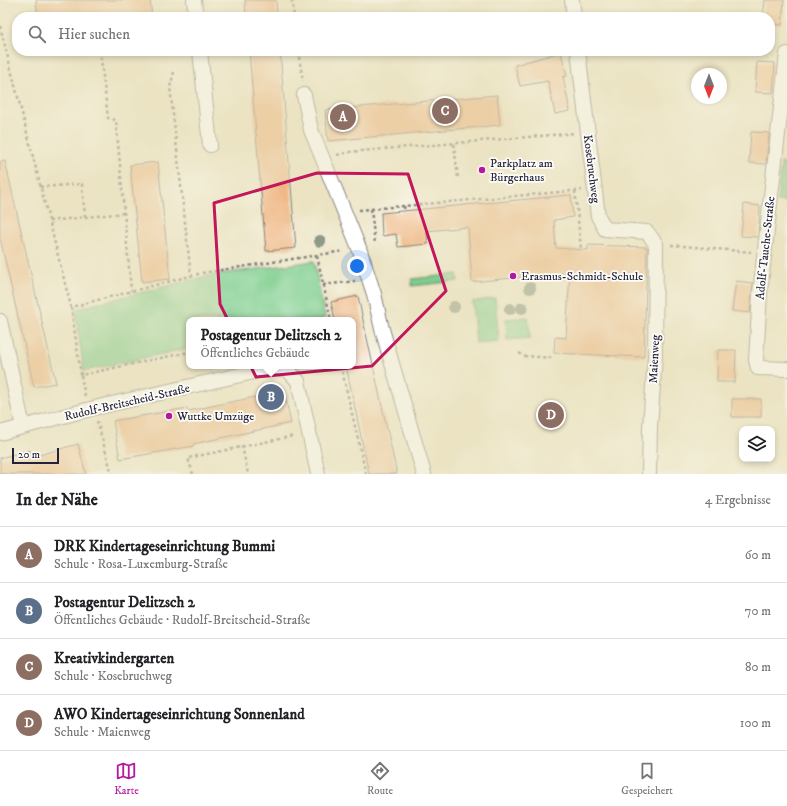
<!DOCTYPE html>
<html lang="de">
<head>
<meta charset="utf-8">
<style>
	:root { --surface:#fff; --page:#f6f6f6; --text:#202124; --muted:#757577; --line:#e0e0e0; --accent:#b5179e }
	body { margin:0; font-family:"IM FELL DW Pica",serif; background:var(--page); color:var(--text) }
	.controls { position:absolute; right:12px; bottom:12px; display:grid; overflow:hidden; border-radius:8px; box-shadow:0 2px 6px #0003 }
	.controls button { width:36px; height:36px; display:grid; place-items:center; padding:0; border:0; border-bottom:1px solid var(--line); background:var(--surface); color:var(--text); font:20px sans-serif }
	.compass { position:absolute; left:691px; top:68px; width:36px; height:36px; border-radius:50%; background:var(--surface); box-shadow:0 2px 6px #0003; rotate:180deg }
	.scale { position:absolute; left:12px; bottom:10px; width:47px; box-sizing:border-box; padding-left:4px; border:2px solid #22223b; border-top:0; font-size:11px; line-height:14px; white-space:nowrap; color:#22223b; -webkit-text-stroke:3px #fdfcf7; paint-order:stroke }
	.you { position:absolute; left:357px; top:266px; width:14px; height:14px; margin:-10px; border:3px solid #fff; border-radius:50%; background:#1a73e8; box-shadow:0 0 0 6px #1a73e833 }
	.badge { display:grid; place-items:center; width:26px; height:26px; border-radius:50%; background:var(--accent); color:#fff; font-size:13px; font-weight:700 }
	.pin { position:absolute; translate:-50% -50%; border:2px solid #fff; box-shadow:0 1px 4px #0006 }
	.popup { position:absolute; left:186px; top:317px; width:170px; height:52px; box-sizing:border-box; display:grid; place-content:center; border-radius:8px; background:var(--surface); filter:drop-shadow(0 1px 3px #0005); font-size:13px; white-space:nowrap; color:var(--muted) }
	.popup b { font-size:15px; color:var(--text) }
	.popup::after { content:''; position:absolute; left:50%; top:100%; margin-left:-8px; border:8px solid transparent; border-top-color:var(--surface) }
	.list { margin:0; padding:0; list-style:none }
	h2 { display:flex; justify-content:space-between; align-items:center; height:52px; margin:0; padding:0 16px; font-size:17px }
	h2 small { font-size:13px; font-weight:400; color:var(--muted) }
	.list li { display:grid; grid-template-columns:26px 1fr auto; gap:12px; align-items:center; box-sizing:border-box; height:56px; padding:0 16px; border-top:1px solid var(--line) }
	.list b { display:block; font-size:15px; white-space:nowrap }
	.list p { margin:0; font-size:13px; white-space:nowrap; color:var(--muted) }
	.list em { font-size:13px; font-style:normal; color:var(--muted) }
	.icon { flex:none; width:22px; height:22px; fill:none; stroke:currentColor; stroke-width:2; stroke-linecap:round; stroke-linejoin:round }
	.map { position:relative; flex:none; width:787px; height:474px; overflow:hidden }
	.search { position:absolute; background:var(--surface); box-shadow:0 2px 6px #0003; left:12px; right:12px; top:12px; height:44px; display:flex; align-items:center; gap:10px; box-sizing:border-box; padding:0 14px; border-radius:16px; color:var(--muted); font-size:15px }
	.sheet { height:276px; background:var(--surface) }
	nav { display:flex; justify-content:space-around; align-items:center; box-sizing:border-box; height:56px; border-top:1px solid var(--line); background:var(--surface); font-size:11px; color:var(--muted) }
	nav a { display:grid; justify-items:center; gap:2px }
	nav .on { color:var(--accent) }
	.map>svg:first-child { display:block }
</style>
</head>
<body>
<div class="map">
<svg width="787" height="474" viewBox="0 0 787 474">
	<rect width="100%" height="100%" fill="#fdfcf7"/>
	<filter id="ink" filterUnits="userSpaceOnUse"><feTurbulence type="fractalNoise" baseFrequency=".025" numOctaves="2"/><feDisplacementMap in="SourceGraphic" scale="8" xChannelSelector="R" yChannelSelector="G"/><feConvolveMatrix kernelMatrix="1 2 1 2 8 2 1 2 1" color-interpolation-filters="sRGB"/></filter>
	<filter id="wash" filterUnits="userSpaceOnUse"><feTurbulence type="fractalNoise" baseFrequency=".012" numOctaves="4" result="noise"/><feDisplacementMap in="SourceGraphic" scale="16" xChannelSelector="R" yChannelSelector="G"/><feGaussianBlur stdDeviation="0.9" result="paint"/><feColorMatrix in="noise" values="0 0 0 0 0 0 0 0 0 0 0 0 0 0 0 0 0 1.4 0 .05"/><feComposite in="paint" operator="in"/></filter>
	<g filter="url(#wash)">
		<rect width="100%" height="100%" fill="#ebe3c2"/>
		<path fill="#7ecd8d" stroke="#507864" d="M 781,163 L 787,164 L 787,202 L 777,201 Z
			M 314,261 L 325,318 L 317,320 L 189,320 L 189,348 L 84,371 L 75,309 L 207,276 Z
			M 457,274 L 458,281 L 412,286 L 412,279 Z
			M 495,298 L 499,341 L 476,343 L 472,302 Z
			M 528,317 L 530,338 L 507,340 L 506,319 Z"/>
		<g id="blocks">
			<path fill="#efb784" d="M 36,0 L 150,0 L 152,17 L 38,17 Z
				M 245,0 L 276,0 L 277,17 L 246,17 Z
				M 765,0 L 784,0 L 782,25 L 770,24 L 770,17 L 763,17 Z
				M 249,51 L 280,51 L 296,248 L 266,251 Z
				M 561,52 L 567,76 L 563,77 L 570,111 L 555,114 L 548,81 L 520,86 L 515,65 Z
				M 757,62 L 775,63 L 773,93 L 755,92 Z
				M 497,95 L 500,125 L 328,141 L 325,110 Z
				M 751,132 L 769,133 L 766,164 L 749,163 Z
				M 5,161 L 56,383 L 34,387 L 0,238 L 0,162 Z
				M 158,162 L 170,279 L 142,282 L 130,165 Z
				M 571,195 L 573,217 L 554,220 L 556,248 L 588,250 L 588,245 L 647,247 L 644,357 L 554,353 L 555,337 L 566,338 L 570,272 L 472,282 L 468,227 L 427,231 L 428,244 L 398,247 L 396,234 L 382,236 L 381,213 Z
				M 744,204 L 760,206 L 758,237 L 741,236 Z
				M 736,281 L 753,283 L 750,313 L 732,311 Z
				M 358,296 L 363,320 L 397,474 L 369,474 L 346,366 L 353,366 L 353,320 L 335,320 L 331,302 Z
				M 718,350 L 736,350 L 735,382 L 717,382 Z
				M 284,391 L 291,423 L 193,444 L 194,446 L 120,459 L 113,421 L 187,408 L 188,411 Z
				M 732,399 L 761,399 L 761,417 L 732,417 Z
				M 78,444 L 86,474 L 0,474 L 0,458 L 30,450 L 32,457 Z"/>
		</g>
	</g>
	<g filter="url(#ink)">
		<use href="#blocks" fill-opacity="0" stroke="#86827e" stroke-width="1"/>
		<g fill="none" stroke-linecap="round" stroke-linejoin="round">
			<g stroke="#86827e" stroke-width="16">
				<path id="street" d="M 194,0 L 196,17
					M 572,0 L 574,17
					M 200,51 L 210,145
					M 578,51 L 598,216 L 605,229 L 647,232 L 656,244 L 655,357 L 650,427 L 649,474
					M 787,54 L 760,293 L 756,360 L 758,368 L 787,369
					M 304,95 L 311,130 L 359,248 L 374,294 L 382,329 L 424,474
					M 0,321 L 23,427
					M 0,433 L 94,408 L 271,368 L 287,369 L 298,381 L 318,474"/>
			</g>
			<path stroke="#86827e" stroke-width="2.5" stroke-dasharray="3 3" stroke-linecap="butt" d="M 292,0 L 294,17
				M 0,26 L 71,307
				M 100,51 L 108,118 L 116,120 L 131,291
				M 298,51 L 303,81
				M 174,72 L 170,87 L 191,276
				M 454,144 L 458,178
				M 337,155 L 350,152 L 575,133
				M 40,187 L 82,184 L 85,217
				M 575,191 L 581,249
				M 404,206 L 405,211
				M 371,209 L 375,244
				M 359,210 L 582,190
				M 49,221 L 124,213
				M 671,245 L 751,252
				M 317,256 L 331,320
				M 323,285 L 355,281
				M 519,353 L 525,356 L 554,358
				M 341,366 L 366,474
				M 81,375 L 71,307 L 202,273 L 344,251
				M 85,396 L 81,375 L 189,352
				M 97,421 L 112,474
				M 242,446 L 248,474
				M 193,474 L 188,458 L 294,436"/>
			<use href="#street" stroke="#fff" stroke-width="14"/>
		</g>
		<g fill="#8e9a88">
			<circle cx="320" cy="241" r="6"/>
			<circle cx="530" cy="288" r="6"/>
			<circle cx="454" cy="307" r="6"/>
			<circle cx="522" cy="308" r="6"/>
			<circle cx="510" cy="309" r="6"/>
		</g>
	</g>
	<path d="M0 0H787V474H0ZM 317,173 L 408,174 L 446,291 L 372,366 L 256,377 L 220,304 L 214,203 Z" fill="#ebe3c2" fill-opacity=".55" fill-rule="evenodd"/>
	<path fill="none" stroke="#c2185b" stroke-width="3" stroke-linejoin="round" d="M 317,173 L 408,174 L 446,291 L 372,366 L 256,377 L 220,304 L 214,203 Z"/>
	<g fill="#b5179e" stroke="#fdfcf7" stroke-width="1.5">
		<circle cx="482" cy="170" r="4"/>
		<circle cx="513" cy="276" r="4"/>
		<circle cx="169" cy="416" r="4"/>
	</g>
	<g text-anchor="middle" stroke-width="3.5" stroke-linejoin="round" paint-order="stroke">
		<g font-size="12" fill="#22223b" stroke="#fdfcf7" text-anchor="start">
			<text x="490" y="167">Parkplatz am<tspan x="490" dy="14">Bürgerhaus</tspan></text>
			<text x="521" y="280">Erasmus-Schmidt-Schule</text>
			<text x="177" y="420">Wuttke Umzüge</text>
		</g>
		<g font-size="12" fill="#22223b" stroke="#fdfcf7">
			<text transform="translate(592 169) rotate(83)" y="4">Kosebruchweg</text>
			<text transform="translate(765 248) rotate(-84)" y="4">Adolf-Tauche-Straße</text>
			<text transform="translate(654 359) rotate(-87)" y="4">Maienweg</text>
			<text transform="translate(127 402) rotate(-13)" y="4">Rudolf-Breitscheid-Straße</text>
		</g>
	</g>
</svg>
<div class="controls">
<button><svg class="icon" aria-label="layers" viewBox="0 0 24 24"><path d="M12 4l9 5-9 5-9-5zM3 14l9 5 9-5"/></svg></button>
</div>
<svg class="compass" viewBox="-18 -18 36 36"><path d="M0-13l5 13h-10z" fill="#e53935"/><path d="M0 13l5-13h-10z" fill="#757577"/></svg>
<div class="scale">20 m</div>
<div class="you"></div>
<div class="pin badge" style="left:343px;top:117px;background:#8d6e63">A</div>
<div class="pin badge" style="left:271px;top:397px;background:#5c6f8a">B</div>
<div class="popup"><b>Postagentur Delitzsch 2</b>Öffentliches Gebäude</div>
<div class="pin badge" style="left:445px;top:111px;background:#8d6e63">C</div>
<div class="pin badge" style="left:551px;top:415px;background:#8d6e63">D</div>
<div class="search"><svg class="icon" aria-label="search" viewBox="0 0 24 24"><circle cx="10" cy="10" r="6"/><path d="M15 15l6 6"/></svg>Hier suchen</div>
</div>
<section class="sheet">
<h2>In der Nähe<small>4 Ergebnisse</small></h2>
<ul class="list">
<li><span class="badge" style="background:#8d6e63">A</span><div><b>DRK Kindertageseinrichtung Bummi</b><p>Schule · Rosa-Luxemburg-Straße</p></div><em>60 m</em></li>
<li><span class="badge" style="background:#5c6f8a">B</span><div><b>Postagentur Delitzsch 2</b><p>Öffentliches Gebäude · Rudolf-Breitscheid-Straße</p></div><em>70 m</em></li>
<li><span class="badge" style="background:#8d6e63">C</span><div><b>Kreativkindergarten</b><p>Schule · Kosebruchweg</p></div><em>80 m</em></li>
<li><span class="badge" style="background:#8d6e63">D</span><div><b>AWO Kindertageseinrichtung Sonnenland</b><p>Schule · Maienweg</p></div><em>100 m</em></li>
</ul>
</section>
<nav>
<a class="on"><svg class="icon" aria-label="map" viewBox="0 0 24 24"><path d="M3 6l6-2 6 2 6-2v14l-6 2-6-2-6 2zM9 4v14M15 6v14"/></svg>Karte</a>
<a><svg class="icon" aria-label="directions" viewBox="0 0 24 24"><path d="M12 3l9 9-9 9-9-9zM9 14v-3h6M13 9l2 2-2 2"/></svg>Route</a>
<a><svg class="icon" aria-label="saved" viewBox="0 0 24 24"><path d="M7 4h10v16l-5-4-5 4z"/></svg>Gespeichert</a>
</nav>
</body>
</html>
